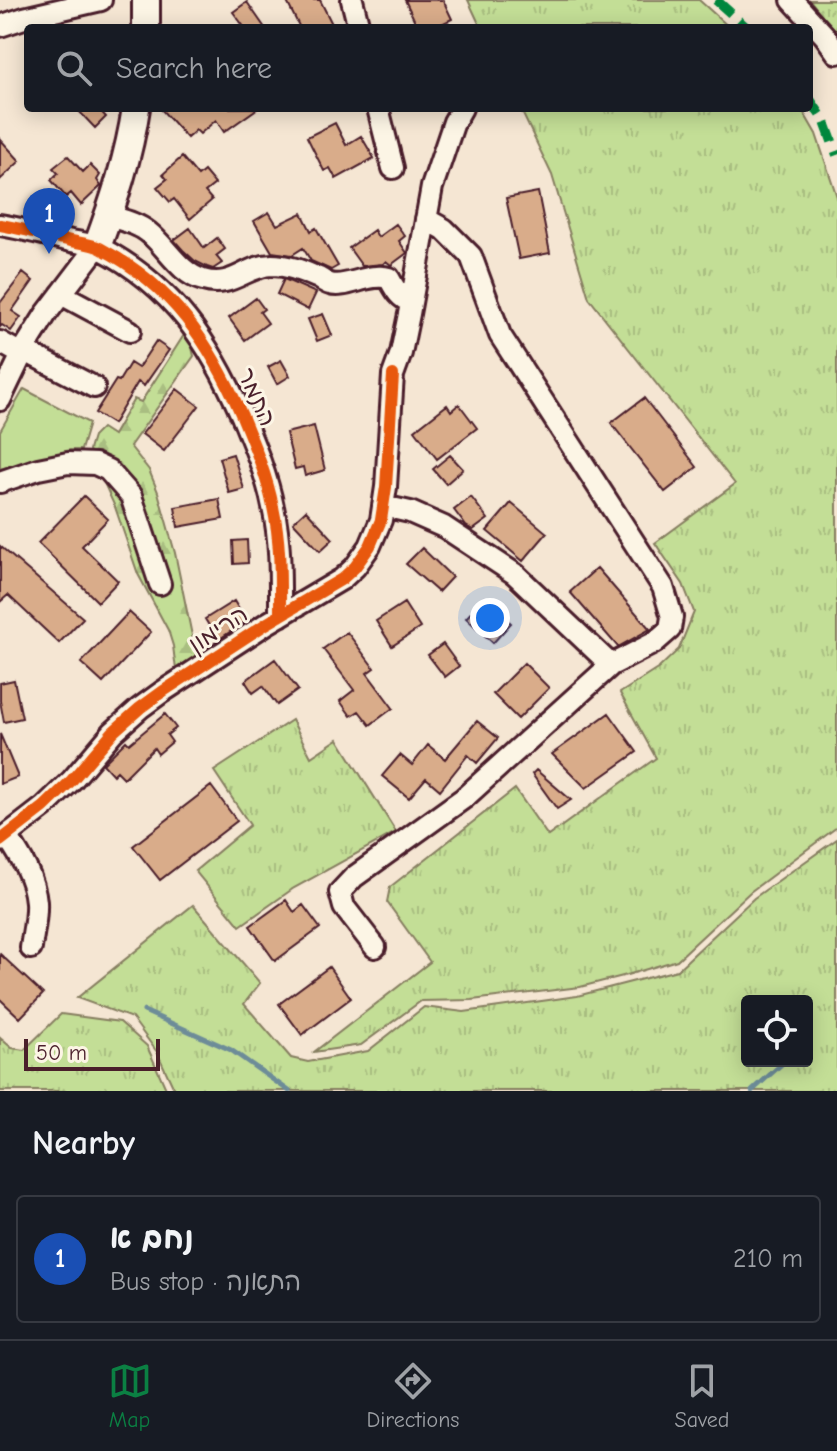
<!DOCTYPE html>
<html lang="en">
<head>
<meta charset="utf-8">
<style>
	:root { --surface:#171b24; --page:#20242c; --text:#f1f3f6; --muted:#9ea1a6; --line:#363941; --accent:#0b8043 }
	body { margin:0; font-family:"Comic Neue","Playpen Sans Hebrew",sans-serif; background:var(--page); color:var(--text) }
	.controls { position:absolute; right:24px; bottom:24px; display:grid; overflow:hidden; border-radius:8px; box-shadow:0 4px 20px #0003 }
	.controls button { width:72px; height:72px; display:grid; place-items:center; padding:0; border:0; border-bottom:2px solid var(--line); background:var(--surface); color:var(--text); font:40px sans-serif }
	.scale { position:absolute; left:24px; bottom:20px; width:136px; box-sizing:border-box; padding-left:8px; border:4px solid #4a1f2b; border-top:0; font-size:22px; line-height:28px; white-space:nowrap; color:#4a1f2b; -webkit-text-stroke:6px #fcf5e5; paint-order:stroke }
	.you { position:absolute; left:490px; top:618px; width:28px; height:28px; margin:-20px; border:6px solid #fff; border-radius:50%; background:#1a73e8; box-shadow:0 0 0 12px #1a73e833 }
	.badge { display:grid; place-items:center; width:52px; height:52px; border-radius:50%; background:var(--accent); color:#fff; font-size:26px; font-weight:700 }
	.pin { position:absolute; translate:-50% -66px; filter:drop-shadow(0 2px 4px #0008) }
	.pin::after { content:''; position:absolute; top:42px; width:28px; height:24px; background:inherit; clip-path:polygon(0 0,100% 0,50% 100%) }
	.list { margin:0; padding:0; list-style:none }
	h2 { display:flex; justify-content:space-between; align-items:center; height:104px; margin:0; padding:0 32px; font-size:34px }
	h2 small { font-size:26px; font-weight:400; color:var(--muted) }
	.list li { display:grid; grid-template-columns:52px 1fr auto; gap:24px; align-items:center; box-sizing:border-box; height:128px; margin:0 16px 16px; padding:0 16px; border:2px solid var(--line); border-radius:8px }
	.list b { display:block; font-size:30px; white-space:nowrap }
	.list p { margin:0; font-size:26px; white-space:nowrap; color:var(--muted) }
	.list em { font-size:26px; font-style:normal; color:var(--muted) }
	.icon { flex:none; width:44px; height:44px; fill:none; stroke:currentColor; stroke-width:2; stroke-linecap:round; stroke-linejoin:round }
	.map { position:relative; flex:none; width:837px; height:1091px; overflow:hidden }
	.search { position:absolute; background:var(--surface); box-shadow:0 4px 20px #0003; left:24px; right:24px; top:24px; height:88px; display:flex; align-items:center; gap:20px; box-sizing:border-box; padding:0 28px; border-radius:8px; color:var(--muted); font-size:30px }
	.sheet { height:248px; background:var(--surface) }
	nav { display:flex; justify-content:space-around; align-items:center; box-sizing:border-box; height:112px; border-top:2px solid var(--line); background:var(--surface); font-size:22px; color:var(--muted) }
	nav a { display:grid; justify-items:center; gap:4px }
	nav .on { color:var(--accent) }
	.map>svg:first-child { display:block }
</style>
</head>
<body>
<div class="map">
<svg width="837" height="1091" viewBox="0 0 837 1091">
	<defs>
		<pattern id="grass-tufts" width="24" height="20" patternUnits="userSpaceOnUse" patternTransform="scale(2)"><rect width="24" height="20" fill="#c3de96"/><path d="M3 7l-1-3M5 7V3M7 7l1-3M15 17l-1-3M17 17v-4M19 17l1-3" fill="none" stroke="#a9be81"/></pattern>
		<pattern id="forest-firs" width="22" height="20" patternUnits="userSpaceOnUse" patternTransform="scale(2)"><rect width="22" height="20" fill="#c3de96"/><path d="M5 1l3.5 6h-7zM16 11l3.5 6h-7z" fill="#a9be81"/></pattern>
	</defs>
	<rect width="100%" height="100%" fill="#f5e6d3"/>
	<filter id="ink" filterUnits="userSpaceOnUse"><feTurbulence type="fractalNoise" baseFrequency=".0125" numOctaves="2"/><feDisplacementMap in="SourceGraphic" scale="16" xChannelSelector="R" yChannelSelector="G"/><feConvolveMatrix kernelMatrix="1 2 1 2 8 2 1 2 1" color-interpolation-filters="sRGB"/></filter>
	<g filter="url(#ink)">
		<path fill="url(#grass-tufts)" stroke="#867e60" stroke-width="2" fill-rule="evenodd" d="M 468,0 L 699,0 L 730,28 L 481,28 Z
			M 810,0 L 837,0 L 837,34 Z
			M 520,108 L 801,108 L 816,134 L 837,197 L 837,827 L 750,892 L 677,960 L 627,975 L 580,987 L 472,1000 L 421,1001 L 361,1045 L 314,1052 L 430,962 L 387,902 L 390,887 L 515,789 L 548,836 L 656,758 L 620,693 L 659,668 L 679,649 L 694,612 L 683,584 L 655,543 L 735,484 L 589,298 L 552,175 Z
			M 292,720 L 311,757 L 338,739 L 396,832 L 294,888 L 240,926 L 195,871 L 250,825 L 214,771 Z
			M 837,839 L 837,1091 L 175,1091 L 157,1052 L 132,1018 L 77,998 L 193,905 L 260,983 L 244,1004 L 291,1058 L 308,1062 L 368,1051 L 424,1007 L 464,1012 L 577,996 L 677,970 L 754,898 ZM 747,1001 L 807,1001 L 807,1061 L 747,1061 Z
			M 61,1014 L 120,1022 L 147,1046 L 167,1091 L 0,1091 L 0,1038 L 12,1048 L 24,1050 Z"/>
		<path fill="url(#forest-firs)" stroke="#867e60" stroke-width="2" d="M 184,335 L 190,339 L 194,356 L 130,446 L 149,470 L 158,492 L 175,553 L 197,660 L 176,670 L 173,646 L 168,630 L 138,574 L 115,507 L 89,450 L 93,437 L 102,428 L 113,435 L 134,399 L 141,402 Z"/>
		<path fill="#c3de96" stroke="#867e60" stroke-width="2" d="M 24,389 L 89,423 L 81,450 L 70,450 L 0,469 L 0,431 Z"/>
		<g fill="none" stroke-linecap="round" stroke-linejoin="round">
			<path stroke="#6d8c98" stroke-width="5" d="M 144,1011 L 231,1050 L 289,1091
				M 752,1091 L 785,1061"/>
		</g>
		<path fill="#d9ac8a" stroke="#4a1f2b" stroke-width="2" d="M 286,0 L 320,0 L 334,28 L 300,28 Z
			M 405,0 L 443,0 L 452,19 L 433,28 L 418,28 Z
			M 247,2 L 265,28 L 245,28 L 233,12 Z
			M 76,108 L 98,108 L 106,117 L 95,128 Z
			M 160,108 L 258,108 L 224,132 L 216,120 L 200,134 L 196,130 L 187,138 Z
			M 335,123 L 346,145 L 361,136 L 374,158 L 336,179 L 330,168 L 324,171 L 307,137 Z
			M 0,139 L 20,161 L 0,180 Z
			M 68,156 L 83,172 L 90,165 L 100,175 L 97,180 L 101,186 L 81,205 L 71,193 L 66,197 L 51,180 L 58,173 L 53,168 Z
			M 182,157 L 198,176 L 204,171 L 215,184 L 205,192 L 212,200 L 190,219 L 174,199 L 170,202 L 157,187 L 167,179 L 163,174 Z
			M 538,192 L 550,253 L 519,259 L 506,198 Z
			M 269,212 L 277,225 L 302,213 L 311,231 L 316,228 L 338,266 L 331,270 L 311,261 L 303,248 L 292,255 L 272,252 L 254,221 Z
			M 396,224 L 405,236 L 399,241 L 407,253 L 391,265 L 386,261 L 383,264 L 362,266 L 349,248 L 374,230 L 378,237 Z
			M 190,228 L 204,248 L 217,238 L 225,249 L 216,256 L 222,263 L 213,269 L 207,267 L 195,261 L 183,250 L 174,240 Z
			M 23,273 L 33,281 L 12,311 L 21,317 L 11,331 L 2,325 L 0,327 L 0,303 Z
			M 284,279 L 316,293 L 308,310 L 277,294 Z
			M 256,298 L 264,309 L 260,312 L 268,323 L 245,340 L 229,318 Z
			M 323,314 L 332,335 L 317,341 L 308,319 Z
			M 156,341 L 169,350 L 144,386 L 138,382 L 113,424 L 95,413 L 116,380 L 119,381 L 130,363 L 138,368 Z
			M 281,360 L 290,376 L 277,384 L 268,367 Z
			M 177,389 L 199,406 L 164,451 L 142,434 Z
			M 644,398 L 697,467 L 665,492 L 611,423 Z
			M 459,404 L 477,428 L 437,459 L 415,430 L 447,405 L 451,411 Z
			M 314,426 L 325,470 L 305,476 L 303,467 L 295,469 L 286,433 Z
			M 233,454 L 244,489 L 229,493 L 219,458 Z
			M 450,455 L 463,469 L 446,484 L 433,469 Z
			M 84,496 L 108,519 L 82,546 L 118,581 L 98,602 L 38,543 Z
			M 471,497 L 488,519 L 473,530 L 466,526 L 454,510 Z
			M 219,499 L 223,519 L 178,527 L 175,507 Z
			M 511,503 L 547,533 L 523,561 L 487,531 Z
			M 306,510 L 333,539 L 320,551 L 293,522 Z
			M 247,540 L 248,563 L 234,564 L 233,541 Z
			M 0,546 L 83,618 L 59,643 L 8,595 L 0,602 Z
			M 422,548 L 452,577 L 438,592 L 406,564 Z
			M 597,568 L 650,629 L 618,647 L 570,592 Z
			M 484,598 L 511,623 L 493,643 L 466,618 Z
			M 234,601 L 246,621 L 218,640 L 205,619 Z
			M 404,603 L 420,628 L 392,646 L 376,621 Z
			M 129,612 L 151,632 L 103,683 L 81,663 Z
			M 347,632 L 374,668 L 367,673 L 393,708 L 370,725 L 359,711 L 351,716 L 340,701 L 354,690 L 323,649 Z
			M 443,644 L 459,666 L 445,677 L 428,655 Z
			M 275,659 L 298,690 L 277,705 L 263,686 L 253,693 L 245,681 Z
			M 524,663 L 549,688 L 518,719 L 493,694 Z
			M 14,680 L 22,718 L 4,722 L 0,701 L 0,683 Z
			M 609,713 L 637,752 L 586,788 L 552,754 Z
			M 165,714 L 176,728 L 167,735 L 172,742 L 158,754 L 154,748 L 124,778 L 117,771 L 113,775 L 103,764 L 126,741 L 129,744 Z
			M 477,721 L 498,738 L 477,763 L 468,755 L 440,790 L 426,778 L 409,798 L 382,776 L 400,755 L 412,765 L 428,745 L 445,759 Z
			M 0,734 L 18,777 L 0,784 Z
			M 536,770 L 571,800 L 557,809 L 532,774 Z
			M 211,786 L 237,821 L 160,880 L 133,846 Z
			M 286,900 L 294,912 L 303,905 L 320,928 L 275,961 L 250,926 Z
			M 0,954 L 43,994 L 20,1018 L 0,999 Z
			M 329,967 L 351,998 L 302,1035 L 279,1004 Z"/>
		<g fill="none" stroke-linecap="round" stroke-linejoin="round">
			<g stroke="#4a1f2b" stroke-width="26">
				<path id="minor" d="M 352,0 L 359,28
					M 792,0 L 825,36 L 837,53
					M 0,26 L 24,18 L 101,0
					M 378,108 L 393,168
					M 109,216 C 122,220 137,223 148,232 C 167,247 179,273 203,280 C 232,289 245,266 272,265 C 289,265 304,272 319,278 C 322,280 326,283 330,284 C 346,289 370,272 389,278 C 395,289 399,298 411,302
					M 0,225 C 24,229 47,235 71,241 C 81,243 92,244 100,248 C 173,286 210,343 242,416 C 254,445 267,476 273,507 C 281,543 280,580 280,616
					M 61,294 L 130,331
					M 0,342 L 21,354
					M 23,350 L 94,387
					M 0,400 L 26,346 L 46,314 L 97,247
					M 0,482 L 38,469 L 68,463 L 95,464 L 108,470 L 131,496 L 160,584
					M 383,506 L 410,512 L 444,527 L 515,574 L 611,665
					M 7,836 C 20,856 34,877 36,902 C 37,917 33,933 31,948
					M 0,841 L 44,807 L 72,780 L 113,732 L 140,708 L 162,692 L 266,624 L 342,579 L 355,567 L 370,546 L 381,520 L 386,487 L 393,375 L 401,353 L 409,314 L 432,187 L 454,122 L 462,108
					M 375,947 L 344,907 L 340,892 L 354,877 L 464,798 L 611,665 L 654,643 L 670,629 L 672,617 L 663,587 L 500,335 L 471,256 L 444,229 L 426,219"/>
			</g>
			<g stroke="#4a1f2b" stroke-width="32">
				<path id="major" d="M 146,0 L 146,28
					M 97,247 C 114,201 129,156 136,108"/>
			</g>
			<use href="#minor" stroke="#fcf5e5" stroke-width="20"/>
			<use href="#major" stroke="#fcf5e5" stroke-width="26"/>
			<path stroke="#00873e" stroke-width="10" stroke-dasharray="20 10" stroke-linecap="butt" d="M 716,0 L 747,28
				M 809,98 L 825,122 L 837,155"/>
			<g stroke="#fcf5e5" stroke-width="17">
				<path id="cycleway" d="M 0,225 C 24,229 47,235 71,241 C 81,243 92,244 100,248 C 173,286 210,343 242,416 C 254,445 267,476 273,507 C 281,543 280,580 280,616
					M 0,841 L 44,807 L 72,780 L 113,732 L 140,708 L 162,692 L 266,624 L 342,579 L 355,567 L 370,546 L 381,520 L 386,487 L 393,375"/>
			</g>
			<use href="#cycleway" stroke="#e8590c" stroke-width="12"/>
		</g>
	</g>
	<g text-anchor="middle" stroke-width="6" stroke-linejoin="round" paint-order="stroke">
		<g font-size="24" fill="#4a1f2b" stroke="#fcf5e5">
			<text transform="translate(257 397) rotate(66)" y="8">התמר</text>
			<text transform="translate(218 629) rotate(-33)" y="8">הרימון</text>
		</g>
	</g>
</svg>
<div class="controls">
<button><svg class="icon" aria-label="locate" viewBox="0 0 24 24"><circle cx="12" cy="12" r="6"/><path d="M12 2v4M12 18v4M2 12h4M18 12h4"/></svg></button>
</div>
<div class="scale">50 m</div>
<div class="you"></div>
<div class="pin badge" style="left:49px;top:254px;background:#1a4fb4">1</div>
<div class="search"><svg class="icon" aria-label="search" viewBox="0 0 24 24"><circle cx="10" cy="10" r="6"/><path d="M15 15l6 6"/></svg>Search here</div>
</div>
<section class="sheet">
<h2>Nearby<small></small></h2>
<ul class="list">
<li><span class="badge" style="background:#1a4fb4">1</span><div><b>נחם א</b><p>Bus stop · התאנה</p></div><em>210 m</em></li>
</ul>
</section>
<nav>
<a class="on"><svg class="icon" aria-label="map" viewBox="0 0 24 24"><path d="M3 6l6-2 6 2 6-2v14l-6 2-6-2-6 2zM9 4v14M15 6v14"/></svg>Map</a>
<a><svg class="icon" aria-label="directions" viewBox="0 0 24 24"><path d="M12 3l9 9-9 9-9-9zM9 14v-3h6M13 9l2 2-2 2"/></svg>Directions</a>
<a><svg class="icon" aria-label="saved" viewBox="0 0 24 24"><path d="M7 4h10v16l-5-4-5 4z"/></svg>Saved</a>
</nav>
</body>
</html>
